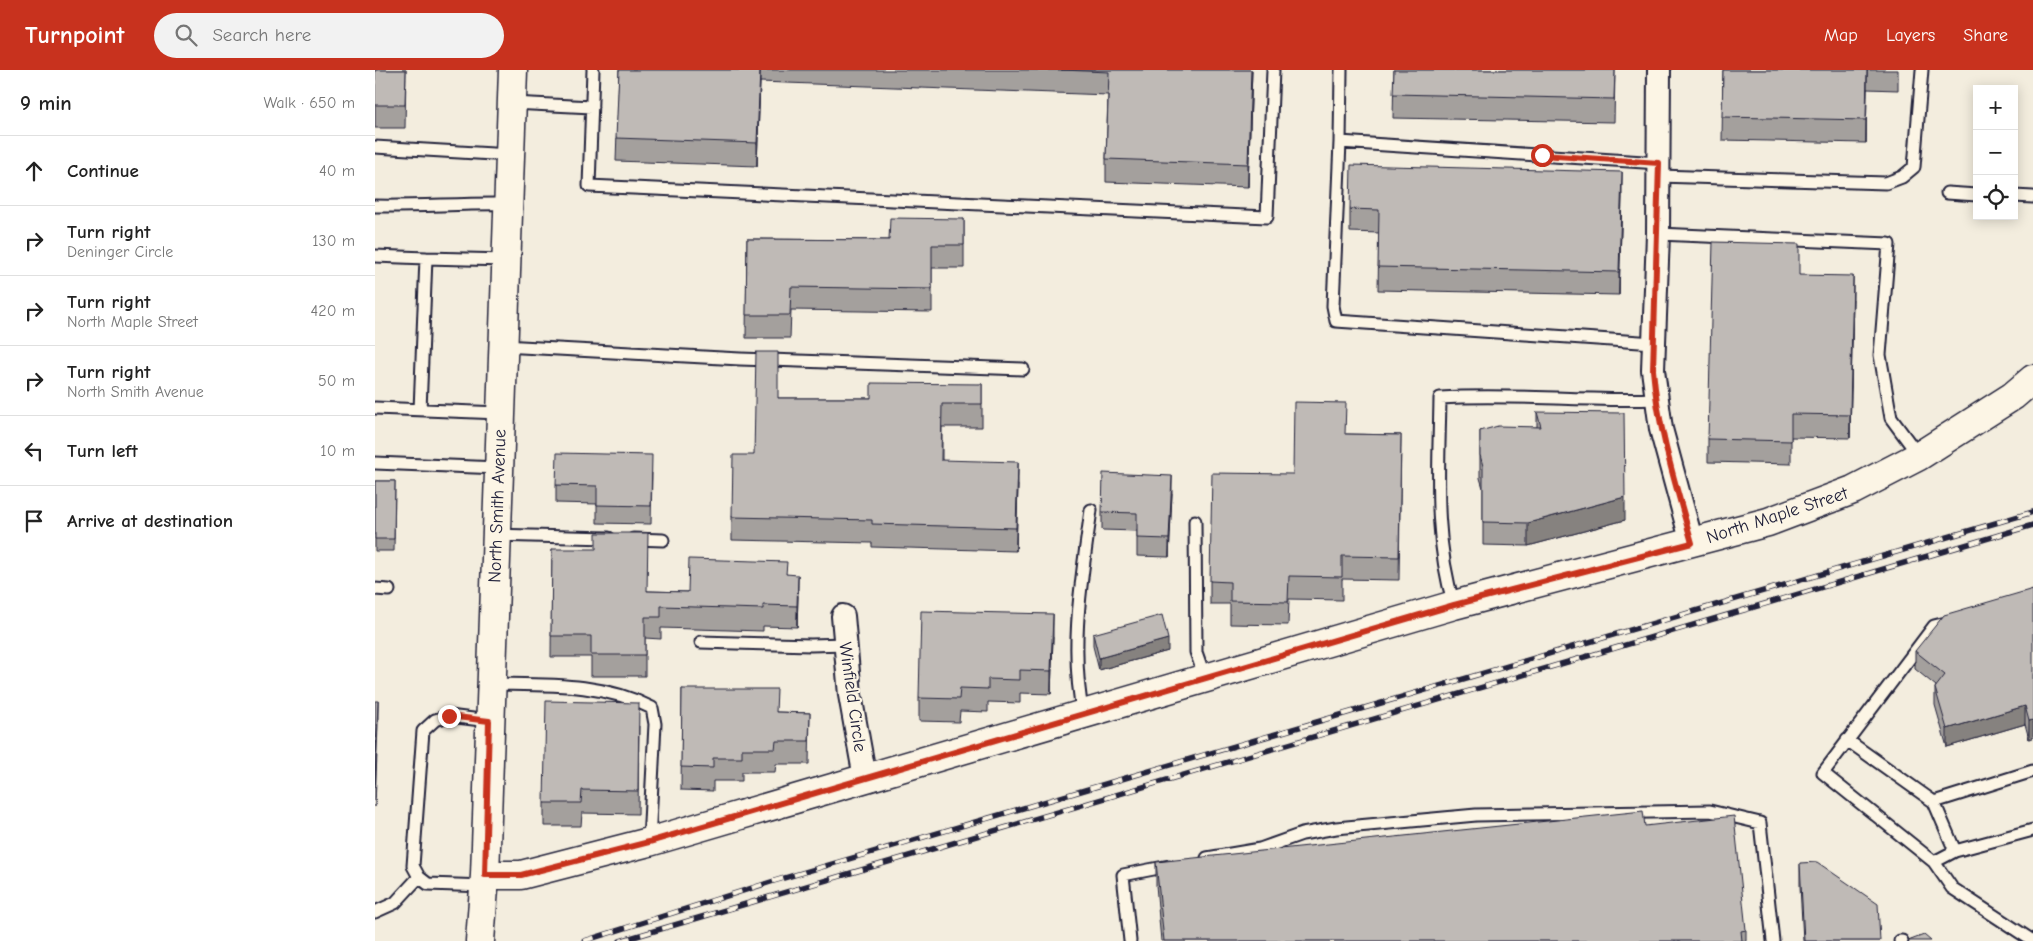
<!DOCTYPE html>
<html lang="en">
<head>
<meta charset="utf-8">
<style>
	:root { --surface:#fff; --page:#f2f2f2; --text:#222; --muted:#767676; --line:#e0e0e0; --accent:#c8321e }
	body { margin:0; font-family:"Comic Neue",sans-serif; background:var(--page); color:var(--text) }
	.controls { position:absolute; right:15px; top:15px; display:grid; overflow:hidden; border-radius:0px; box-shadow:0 2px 12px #0003 }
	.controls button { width:45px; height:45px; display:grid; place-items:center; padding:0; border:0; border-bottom:1px solid var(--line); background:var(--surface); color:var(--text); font:25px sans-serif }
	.stop { position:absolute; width:15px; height:15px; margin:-11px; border:4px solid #c8321e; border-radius:50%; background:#fff }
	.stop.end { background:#c8321e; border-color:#fff; box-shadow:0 1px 5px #0008 }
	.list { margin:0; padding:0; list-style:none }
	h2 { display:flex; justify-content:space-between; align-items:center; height:65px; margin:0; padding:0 20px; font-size:21px }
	h2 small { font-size:16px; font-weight:400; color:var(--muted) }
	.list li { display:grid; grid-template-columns:32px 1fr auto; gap:15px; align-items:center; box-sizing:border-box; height:70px; padding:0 20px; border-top:1px solid var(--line) }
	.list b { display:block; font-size:19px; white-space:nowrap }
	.list p { margin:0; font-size:16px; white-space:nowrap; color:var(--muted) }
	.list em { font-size:16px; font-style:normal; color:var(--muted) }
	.icon { flex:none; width:28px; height:28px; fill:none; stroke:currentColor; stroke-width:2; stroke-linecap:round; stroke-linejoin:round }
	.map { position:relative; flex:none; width:1658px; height:871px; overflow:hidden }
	header { display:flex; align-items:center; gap:30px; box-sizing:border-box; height:70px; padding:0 25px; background:var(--accent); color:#fff }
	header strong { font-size:24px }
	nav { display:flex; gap:28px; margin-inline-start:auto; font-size:18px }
	.search { width:350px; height:45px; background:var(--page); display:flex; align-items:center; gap:12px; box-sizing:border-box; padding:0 18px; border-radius:28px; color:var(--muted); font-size:19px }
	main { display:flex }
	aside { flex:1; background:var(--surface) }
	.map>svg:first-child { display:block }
</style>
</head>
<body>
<header>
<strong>Turnpoint</strong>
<div class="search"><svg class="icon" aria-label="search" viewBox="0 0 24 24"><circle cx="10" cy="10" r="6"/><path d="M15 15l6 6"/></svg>Search here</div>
<nav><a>Map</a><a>Layers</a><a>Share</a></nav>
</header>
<main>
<aside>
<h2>9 min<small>Walk · 650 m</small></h2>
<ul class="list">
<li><svg class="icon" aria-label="ahead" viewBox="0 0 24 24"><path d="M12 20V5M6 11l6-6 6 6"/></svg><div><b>Continue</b></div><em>40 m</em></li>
<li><svg class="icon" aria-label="right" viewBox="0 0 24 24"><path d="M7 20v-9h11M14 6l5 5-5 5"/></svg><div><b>Turn right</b><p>Deninger Circle</p></div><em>130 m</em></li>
<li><svg class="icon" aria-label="right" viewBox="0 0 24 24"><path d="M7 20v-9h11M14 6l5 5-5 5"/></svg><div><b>Turn right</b><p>North Maple Street</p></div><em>420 m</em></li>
<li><svg class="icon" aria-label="right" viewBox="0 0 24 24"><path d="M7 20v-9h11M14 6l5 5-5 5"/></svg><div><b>Turn right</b><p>North Smith Avenue</p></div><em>50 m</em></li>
<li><svg class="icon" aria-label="left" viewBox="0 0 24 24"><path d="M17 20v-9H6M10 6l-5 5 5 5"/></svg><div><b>Turn left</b></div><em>10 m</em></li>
<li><svg class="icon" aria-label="arrive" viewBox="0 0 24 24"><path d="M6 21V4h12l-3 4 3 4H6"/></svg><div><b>Arrive at destination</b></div></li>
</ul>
</aside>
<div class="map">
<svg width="1658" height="871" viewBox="0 0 1658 871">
	<rect width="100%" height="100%" fill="#f3edde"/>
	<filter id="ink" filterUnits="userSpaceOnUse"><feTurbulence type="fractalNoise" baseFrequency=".02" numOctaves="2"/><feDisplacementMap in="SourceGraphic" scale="10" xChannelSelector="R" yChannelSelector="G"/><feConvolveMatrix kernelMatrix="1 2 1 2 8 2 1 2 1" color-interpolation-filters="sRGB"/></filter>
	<g filter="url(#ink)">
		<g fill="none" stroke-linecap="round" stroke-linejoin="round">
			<g stroke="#22223b" stroke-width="15">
				<path id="service" d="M 218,0 L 214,116 L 892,147 L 898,0
					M 137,33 L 217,37
					M 965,72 L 966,0
					M 0,77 L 135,85
					M 1284,106 L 1511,113 L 1527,107 L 1539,97 L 1547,0
					M 1572,123 L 1602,125
					M 1639,126 L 1658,127
					M 0,136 C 45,137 88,133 133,134
					M 1283,164 L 1514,174 L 1505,285 L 1516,348 L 1544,386
					M 0,186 L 51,188 L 45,340
					M 51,188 L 131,190
					M 1279,273 L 961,251 L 958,236 L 965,72 L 1284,93
					M 128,276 L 365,289 L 648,299
					M 0,338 L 125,343
					M 0,393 L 124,398
					M 820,451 L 821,582 L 830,608
					M 121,465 L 234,468
					M 258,469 L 288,470
					M 0,519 L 14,520
					M 1079,535 C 1058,466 1064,399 1065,328 C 1137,323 1208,332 1280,329
					M 1575,552 L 1559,556 L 1448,703 L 1559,792 L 1580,781 L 1658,760
					M 326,572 L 436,575 L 471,574
					M 117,614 C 172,615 227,612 277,638 L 280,654 L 274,772
					M 708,644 C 694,577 707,507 716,440
					M 1472,670 L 1559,732 L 1658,701
					M 1559,732 L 1580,781
					M 832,788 L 885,779 L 927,764 L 961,758 L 1101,745 L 1335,741 L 1385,753 L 1398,871
					M 1559,792 L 1577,818 L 1658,871
					M 110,816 L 53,814 L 44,807 L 38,796 L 48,661 L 60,650 L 74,646 L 114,651
					M 0,842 L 20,833 L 44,807
					M 755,871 L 748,805 L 794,796
					M 1525,871 L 1527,871"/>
			</g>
			<g stroke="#22223b" stroke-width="26">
				<path id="minor" d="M 1284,0 L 1283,164 L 1278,300 L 1286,359 L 1317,473
					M 468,546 L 475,625 L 490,708"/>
			</g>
			<g stroke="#22223b" stroke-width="31">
				<path id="secondary" d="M 110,805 L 146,805 L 274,772 L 1079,535 L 1393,452 L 1478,420 L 1544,386 L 1638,326 L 1658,309
					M 105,871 L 110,805 L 138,0"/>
			</g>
			<use href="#service" stroke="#fcf5e5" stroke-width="11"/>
			<use href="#minor" stroke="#fcf5e5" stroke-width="22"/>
			<use href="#secondary" stroke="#fcf5e5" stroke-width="28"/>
			<g stroke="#22223b" stroke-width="5.5">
				<path id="rail" d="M 209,871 L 399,811 L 1658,442
					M 245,871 L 1658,455"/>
			</g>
			<use href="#rail" stroke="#fcf5e5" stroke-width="4" stroke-dasharray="11" stroke-linecap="butt"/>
		</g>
		<path fill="#a4a09d" stroke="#22223b" d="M 0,0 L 31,0 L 30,58 L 0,58 Z
			M 244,0 L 877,0 L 873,117 L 731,112 L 731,89 L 733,25 L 385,12 L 382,96 L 241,91 Z
			M 1019,0 L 1240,0 L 1239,52 L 1018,48 Z
			M 1348,0 L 1523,0 L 1523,20 L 1492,19 L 1491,73 L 1347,70 Z
			M 1247,125 L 1244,225 L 1003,220 L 1004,163 L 975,162 L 975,139 Z
			M 589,149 L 589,198 L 557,198 L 557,242 L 416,240 L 415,268 L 371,268 L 372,169 L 514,170 Z
			M 1424,205 L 1478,229 L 1475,368 L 1416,367 L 1416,394 L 1333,392 L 1333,369 Z
			M 607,314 L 607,357 L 567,357 L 567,390 L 643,415 L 641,481 L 497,477 L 497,473 L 357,470 L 357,447 L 379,385 L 403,328 L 496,328 Z
			M 1162,342 L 1250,450 L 1153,476 L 1108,475 L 1108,418 L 1105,408 L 1105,361 L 1162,357 Z
			M 971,364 L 1026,365 L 1024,510 L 967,509 L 967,530 L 914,529 L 913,555 L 855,554 L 855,534 L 835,534 L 835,511 L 918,404 Z
			M 277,403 L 276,454 L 222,453 L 222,434 L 181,433 L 181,415 Z
			M 0,411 L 20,411 L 19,481 L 0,481 Z
			M 797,423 L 794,487 L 762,486 L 762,461 L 727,460 L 727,442 Z
			M 177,479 L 273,521 L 313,522 L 412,504 L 423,526 L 422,557 L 388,556 L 388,561 L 286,558 L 286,569 L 270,568 L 270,606 L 216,606 L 216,587 L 176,587 Z
			M 1658,519 L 1654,669 L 1650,654 L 1572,677 L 1560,635 L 1560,618 L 1561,616 L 1540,599 L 1540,581 Z
			M 718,564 L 793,581 L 724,600 L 718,576 Z
			M 678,567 L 676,624 L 645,623 L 645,633 L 613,632 L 613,642 L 585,641 L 584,652 L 544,651 L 544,628 Z
			M 307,619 L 402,642 L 435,643 L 434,694 L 401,694 L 400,702 L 367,702 L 367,711 L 338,711 L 338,721 L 306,720 Z
			M 264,656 L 263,744 L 207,743 L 206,756 L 169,756 L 169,733 Z
			M 1270,756 L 1371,860 L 1371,871 L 786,871 L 781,815 L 781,792 Z
			M 1425,793 L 1505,871 L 1428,871 L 1425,816 Z"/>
		<path fill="#86827f" stroke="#22223b" d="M 385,0 L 385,12 L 382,96 L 382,73 Z
			M 876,0 L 877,0 L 873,117 L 873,94 Z
			M 1492,0 L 1492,19 L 1491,73 L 1491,50 Z
			M 1247,102 L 1247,125 L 1244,225 L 1244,202 Z
			M 1478,206 L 1478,229 L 1475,368 L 1475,345 Z
			M 643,392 L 643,415 L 641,481 L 641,458 Z
			M 797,406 L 797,423 L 794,487 L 794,469 Z
			M 1250,427 L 1250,450 L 1153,476 L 1153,453 Z
			M 423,505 L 423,526 L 422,557 L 422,536 Z
			M 678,544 L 678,567 L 676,624 L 676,601 Z
			M 793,569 L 793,581 L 724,600 L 724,588 Z
			M 3,631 L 3,654 L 0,737 L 0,714 Z
			M 1650,636 L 1650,654 L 1572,677 L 1572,659 Z
			M 1658,650 L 1658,668 L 1654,669 L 1654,651 Z"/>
		<path fill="#bfbab6" stroke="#22223b" d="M 0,0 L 31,0 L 30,35 L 0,35 Z
			M 244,0 L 385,0 L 382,73 L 241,68 Z
			M 686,0 L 876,0 L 873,94 L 731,89 L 734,2 Z
			M 1019,0 L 1240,0 L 1239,29 L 1018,24 Z
			M 1348,0 L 1492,0 L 1491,50 L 1347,47 Z
			M 976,95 L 1247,102 L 1244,202 L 1003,197 L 1004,140 L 975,139 Z
			M 515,148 L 589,149 L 589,175 L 557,175 L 557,219 L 416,217 L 415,245 L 371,245 L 372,169 L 514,170 Z
			M 1338,172 L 1424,174 L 1424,205 L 1478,206 L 1475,345 L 1416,344 L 1416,371 L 1333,369 Z
			M 381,282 L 403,282 L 403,328 L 496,328 L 496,313 L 607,314 L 607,334 L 567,334 L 566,390 L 643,392 L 641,458 L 497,454 L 497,450 L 357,447 L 358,385 L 379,385 Z
			M 919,332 L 971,333 L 970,364 L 1026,365 L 1024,487 L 967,486 L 967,507 L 914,506 L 913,532 L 855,531 L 855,512 L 835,511 L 837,403 L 918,404 Z
			M 1162,342 L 1249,343 L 1250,427 L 1153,453 L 1108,452 L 1108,396 L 1105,385 L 1105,361 L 1123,356 L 1166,357 Z
			M 182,383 L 277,385 L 276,436 L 222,435 L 222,416 L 181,415 Z
			M 728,403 L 797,406 L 794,469 L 762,468 L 762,443 L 727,442 Z
			M 0,411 L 20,411 L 19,469 L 0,469 Z
			M 221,463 L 273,463 L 272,521 L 313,522 L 314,489 L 412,492 L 411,504 L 423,505 L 422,536 L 388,535 L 388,539 L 286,536 L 286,547 L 270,547 L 270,585 L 216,585 L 216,566 L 176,566 L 177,479 L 221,479 Z
			M 1658,519 L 1658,650 L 1654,651 L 1650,636 L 1572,659 L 1560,618 L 1570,605 L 1540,581 L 1569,545 Z
			M 546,541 L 678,544 L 676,601 L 645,600 L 645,610 L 613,609 L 613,619 L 585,618 L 584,629 L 544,628 Z
			M 787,545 L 793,569 L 724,588 L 718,564 Z
			M 307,619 L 402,619 L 401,642 L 435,643 L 434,671 L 401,671 L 400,679 L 367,679 L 367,688 L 338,688 L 338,698 L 306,697 Z
			M 0,631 L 3,631 L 0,714 Z
			M 171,631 L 264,633 L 263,721 L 207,720 L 206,733 L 169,733 Z
			M 1268,741 L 1270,756 L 1359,746 L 1371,860 L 1366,861 L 1367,871 L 789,871 L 781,792 Z
			M 1442,792 L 1503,834 L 1505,871 L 1429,871 L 1425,793 Z
			M 1549,865 L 1556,871 L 1533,871 Z"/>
	</g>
	<g fill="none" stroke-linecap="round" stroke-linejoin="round" filter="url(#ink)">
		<path stroke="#c8321e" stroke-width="6" d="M 74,646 L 114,651 L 110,805 L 146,805 L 274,772 L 1079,535 L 1317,473 C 1301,416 1283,359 1278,300 L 1284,93 L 1167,85"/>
	</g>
	<g text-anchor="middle" stroke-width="4.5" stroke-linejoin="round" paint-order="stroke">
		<g font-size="18" fill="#22223b" stroke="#fcf5e5">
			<text transform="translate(122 436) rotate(-88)" y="6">North Smith Avenue</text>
			<text transform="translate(1402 445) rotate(-18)" y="6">North Maple Street</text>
			<text transform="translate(478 627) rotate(82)" y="6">Winfield Circle</text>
		</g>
	</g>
</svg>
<div class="controls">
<button>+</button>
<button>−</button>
<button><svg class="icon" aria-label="locate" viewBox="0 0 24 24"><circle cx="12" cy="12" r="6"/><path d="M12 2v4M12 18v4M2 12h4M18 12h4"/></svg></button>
</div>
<div class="stop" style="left:1167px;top:85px"></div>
<div class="stop end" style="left:74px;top:646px"></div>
</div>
</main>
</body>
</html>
